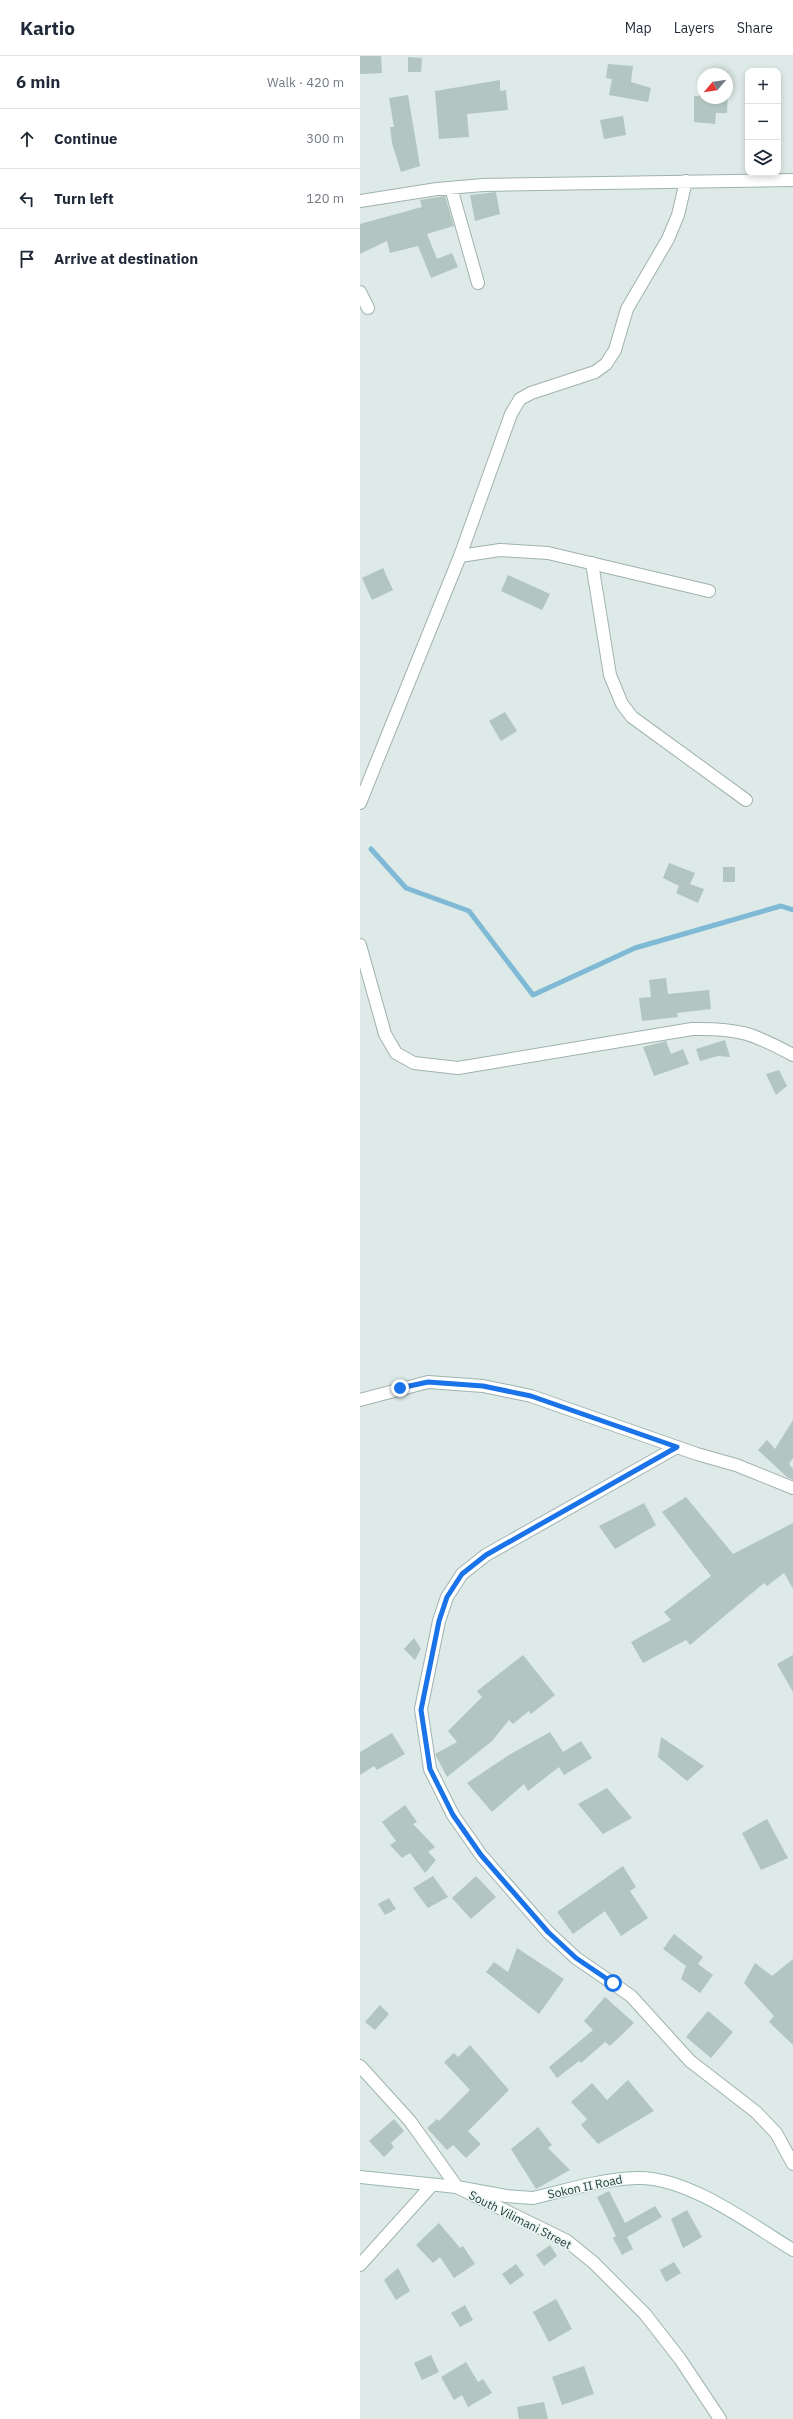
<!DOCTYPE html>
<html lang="en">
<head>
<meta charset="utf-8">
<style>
	:root { --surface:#fff; --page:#f6f6f7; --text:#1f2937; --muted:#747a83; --line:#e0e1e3 }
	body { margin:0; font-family:"IBM Plex Sans",sans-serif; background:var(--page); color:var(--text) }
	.controls { position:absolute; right:12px; top:12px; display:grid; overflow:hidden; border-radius:8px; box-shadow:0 2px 6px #0003 }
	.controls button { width:36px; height:36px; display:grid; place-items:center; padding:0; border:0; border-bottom:1px solid var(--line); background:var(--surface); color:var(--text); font:20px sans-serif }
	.compass { position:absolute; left:337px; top:12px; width:36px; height:36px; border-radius:50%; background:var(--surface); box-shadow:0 2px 6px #0003; rotate:241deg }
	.stop { position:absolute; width:12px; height:12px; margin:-9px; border:3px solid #1a73e8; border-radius:50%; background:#fff }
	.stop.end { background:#1a73e8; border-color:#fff; box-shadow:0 1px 4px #0008 }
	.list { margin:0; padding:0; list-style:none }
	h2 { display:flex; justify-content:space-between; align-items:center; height:52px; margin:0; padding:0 16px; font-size:17px }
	h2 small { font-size:13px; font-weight:400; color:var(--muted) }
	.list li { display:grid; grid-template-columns:26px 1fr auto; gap:12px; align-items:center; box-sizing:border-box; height:60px; padding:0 16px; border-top:1px solid var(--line) }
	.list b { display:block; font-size:15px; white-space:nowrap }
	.list em { font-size:13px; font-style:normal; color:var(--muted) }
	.icon { flex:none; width:22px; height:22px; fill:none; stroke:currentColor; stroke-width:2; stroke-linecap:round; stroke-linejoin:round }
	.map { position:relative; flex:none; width:433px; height:2363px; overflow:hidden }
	header { display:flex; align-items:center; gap:24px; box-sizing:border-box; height:56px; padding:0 20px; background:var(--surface); border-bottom:1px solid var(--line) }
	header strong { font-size:19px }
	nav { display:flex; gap:22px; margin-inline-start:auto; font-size:14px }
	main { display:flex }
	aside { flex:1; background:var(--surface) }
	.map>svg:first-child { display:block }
</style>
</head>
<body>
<header>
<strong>Kartio</strong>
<nav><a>Map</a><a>Layers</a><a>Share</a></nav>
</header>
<main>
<aside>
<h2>6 min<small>Walk · 420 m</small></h2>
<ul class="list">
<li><svg class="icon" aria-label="ahead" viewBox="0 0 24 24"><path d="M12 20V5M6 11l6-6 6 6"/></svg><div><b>Continue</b></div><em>300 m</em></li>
<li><svg class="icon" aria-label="left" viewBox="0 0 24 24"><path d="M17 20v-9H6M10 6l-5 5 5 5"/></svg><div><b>Turn left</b></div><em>120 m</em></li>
<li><svg class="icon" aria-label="arrive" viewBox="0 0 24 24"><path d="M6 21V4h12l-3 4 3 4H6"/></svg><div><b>Arrive at destination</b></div></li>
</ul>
</aside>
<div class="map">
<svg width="433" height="2363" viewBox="0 0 433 2363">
	<rect width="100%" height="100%" fill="#ddeae7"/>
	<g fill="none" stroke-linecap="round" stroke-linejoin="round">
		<path stroke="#7fb9d5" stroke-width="5" d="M 11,793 L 46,832 L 109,855 L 173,939 L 275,892 L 421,850 L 433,854"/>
	</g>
	<path fill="#b2c5c0" d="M 0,0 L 21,0 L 22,17 L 0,18 Z
		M 48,1 L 62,2 L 61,16 L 48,16 Z
		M 248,8 L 273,10 L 271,26 L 291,32 L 288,46 L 249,39 L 252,23 L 246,22 Z
		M 140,24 L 140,35 L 146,34 L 148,54 L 107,58 L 109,81 L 79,83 L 75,35 Z
		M 339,35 L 343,35 L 343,42 L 367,42 L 368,36 L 367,57 L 356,57 L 355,68 L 334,66 L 334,40 L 339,40 Z
		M 48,39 L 60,110 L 41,116 L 32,87 L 30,71 L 34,71 L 29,42 Z
		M 263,60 L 266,79 L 244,83 L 240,64 Z
		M 136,136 L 140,158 L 115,165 L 110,139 Z
		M 85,140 L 94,170 L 67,178 L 77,203 L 92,197 L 98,211 L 71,222 L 58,190 L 30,197 L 27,185 L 0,198 L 0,168 L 62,151 L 60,144 Z
		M 23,512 L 33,534 L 12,544 L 2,522 Z
		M 148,519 L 190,538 L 182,554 L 141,535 Z
		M 145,656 L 157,675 L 141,685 L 129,665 Z
		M 309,807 L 335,817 L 330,828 L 344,833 L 338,847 L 316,837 L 319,830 L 303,822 Z
		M 363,811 L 375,811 L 375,826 L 363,826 Z
		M 306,922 L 308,938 L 349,934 L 351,953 L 317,957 L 318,961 L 282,965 L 279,942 L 291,941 L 289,924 Z
		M 365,984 L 370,1001 L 358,1000 L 340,1005 L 336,993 Z
		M 306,985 L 311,998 L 323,993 L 329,1008 L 294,1020 L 283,991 Z
		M 419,1014 L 427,1030 L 416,1039 L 406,1018 Z
		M 433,1364 L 433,1402 L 429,1408 L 433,1413 L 433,1424 L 427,1421 L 398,1394 L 407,1384 L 415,1393 Z
		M 326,1441 L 373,1498 L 433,1467 L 433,1533 L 424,1517 L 407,1530 L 404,1527 L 330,1589 L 326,1584 L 283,1607 L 271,1586 L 311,1564 L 304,1556 L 351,1520 L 302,1456 Z
		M 284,1447 L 296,1469 L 255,1493 L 239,1470 Z
		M 54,1582 L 61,1593 L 55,1604 L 44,1593 Z
		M 163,1599 L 195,1639 L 171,1658 L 169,1655 L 153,1668 L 149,1664 L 132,1685 L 87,1721 L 75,1698 L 97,1686 L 88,1675 L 122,1641 L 117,1635 Z
		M 433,1599 L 433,1636 L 417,1608 Z
		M 190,1676 L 203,1696 L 221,1685 L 232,1702 L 204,1719 L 199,1711 L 168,1735 L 164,1728 L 132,1756 L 107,1727 L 149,1699 Z
		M 32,1677 L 45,1698 L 17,1714 L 14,1710 L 0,1719 L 0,1696 Z
		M 301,1681 L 344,1710 L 327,1725 L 298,1701 Z
		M 247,1732 L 272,1762 L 243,1778 L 218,1748 Z
		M 45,1749 L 57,1766 L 53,1768 L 75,1791 L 68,1796 L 76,1804 L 65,1817 L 50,1797 L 42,1802 L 30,1789 L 36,1785 L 22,1766 Z
		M 407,1763 L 428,1802 L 401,1814 L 382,1777 Z
		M 263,1810 L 276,1831 L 270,1835 L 288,1862 L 261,1880 L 245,1855 L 213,1878 L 197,1856 Z
		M 73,1820 L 88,1841 L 68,1852 L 53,1832 Z
		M 116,1820 L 136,1841 L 111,1863 L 92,1842 Z
		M 29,1842 L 36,1853 L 25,1859 L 18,1848 Z
		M 314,1878 L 343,1901 L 338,1908 L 353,1919 L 340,1937 L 321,1923 L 326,1910 L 303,1893 Z
		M 157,1892 L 204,1923 L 179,1958 L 126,1916 L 134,1906 L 148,1916 Z
		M 433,1903 L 433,1989 L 409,1966 L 414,1960 L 384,1927 L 395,1907 L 412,1920 Z
		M 245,1941 L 274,1967 L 250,1990 L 245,1986 L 221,2007 L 219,2005 L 197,2022 L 189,2011 L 233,1974 L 224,1965 Z
		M 20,1949 L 29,1958 L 15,1974 L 5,1966 Z
		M 348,1955 L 373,1976 L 351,2002 L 326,1981 Z
		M 110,1989 L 149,2034 L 108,2075 L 121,2088 L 106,2102 L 93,2089 L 87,2094 L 67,2072 L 77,2063 L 79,2065 L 110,2034 L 84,2006 L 94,1997 L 98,2001 Z
		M 268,2024 L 294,2055 L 238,2088 L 221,2069 L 227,2063 L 211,2046 L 232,2027 L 247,2044 Z
		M 34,2063 L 44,2075 L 31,2087 L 34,2091 L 24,2101 L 9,2085 Z
		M 178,2071 L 192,2089 L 188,2092 L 210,2114 L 176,2133 L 151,2093 Z
		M 249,2135 L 265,2167 L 295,2150 L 302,2161 L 267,2181 L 273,2193 L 262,2199 L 253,2182 L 256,2180 L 237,2141 Z
		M 327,2154 L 342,2181 L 323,2192 L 311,2163 Z
		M 79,2167 L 100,2192 L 103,2190 L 115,2208 L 94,2222 L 80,2201 L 73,2207 L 56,2189 Z
		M 190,2189 L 197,2200 L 184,2210 L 176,2199 Z
		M 314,2206 L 321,2217 L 306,2226 L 300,2214 Z
		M 156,2208 L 164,2219 L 150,2229 L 142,2218 Z
		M 38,2212 L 50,2235 L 36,2244 L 24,2224 Z
		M 196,2243 L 212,2273 L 189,2286 L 173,2256 Z
		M 105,2249 L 113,2264 L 100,2271 L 91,2257 Z
		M 71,2299 L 79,2316 L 62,2324 L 54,2307 Z
		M 106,2306 L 118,2326 L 123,2323 L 132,2337 L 108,2351 L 102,2339 L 94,2344 L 81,2321 Z
		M 224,2310 L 234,2338 L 202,2349 L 192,2321 Z
		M 184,2346 L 188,2363 L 159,2363 L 157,2351 Z"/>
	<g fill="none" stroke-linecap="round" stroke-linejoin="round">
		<g stroke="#a0b2af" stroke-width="14">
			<path id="street" d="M 91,132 L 118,227
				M 0,145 L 77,133 L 123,129 L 433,124
				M 0,236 L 8,252
				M 100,500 L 140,494 L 188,497 L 349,535
				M 232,507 L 250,619 L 262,648 L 272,661 L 386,744
				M 0,747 L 100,500 L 151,358 L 160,343 L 171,337 L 235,316 L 246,308 L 255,294 L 267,253 L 308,183 L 318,159 L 326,125
				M 0,889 L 25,978 L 36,997 L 54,1007 L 98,1012 L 332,973 C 379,972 392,977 433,999
				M 0,1344 L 68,1326 L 123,1330 L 171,1340 L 337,1398 L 376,1409 L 433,1432
				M 317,1391 L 126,1499 L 102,1518 L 87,1541 L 79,1565 L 61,1653 L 70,1713 L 93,1759 L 121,1799 L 188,1876 L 216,1902 L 271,1940 L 330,2005 L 396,2056 L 416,2077 L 433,2108
				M 0,2010 L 50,2065 L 97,2131 L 207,2185 L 234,2207 L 285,2258 L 320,2303 L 360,2363
				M 0,2209 L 72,2129"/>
		</g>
		<g stroke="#9bb7b2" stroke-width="14">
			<path id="secondary" d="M 0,2121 L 97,2131 L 146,2140 L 173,2142 C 207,2134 242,2123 277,2122 C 327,2120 392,2169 433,2194"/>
		</g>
		<use href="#street" stroke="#fff" stroke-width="12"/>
		<use href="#secondary" stroke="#fff" stroke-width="12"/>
	</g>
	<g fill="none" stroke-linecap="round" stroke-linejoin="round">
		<path stroke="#1a73e8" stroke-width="5" d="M 40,1332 L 68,1326 L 123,1330 L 171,1340 L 317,1391 L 126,1499 L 102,1518 L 87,1541 L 79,1565 L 61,1654 L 70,1713 L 93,1759 L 121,1799 L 188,1876 L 216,1902 L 253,1927"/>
	</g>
	<g text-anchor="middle" stroke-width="3" stroke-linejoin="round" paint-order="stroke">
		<g font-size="12" fill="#1d3b38" stroke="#edf7f4">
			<text transform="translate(225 2131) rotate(-12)" y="4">Sokon II Road</text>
			<text transform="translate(160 2164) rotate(27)" y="4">South Vilimani Street</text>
		</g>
	</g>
</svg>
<div class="controls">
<button>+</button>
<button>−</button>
<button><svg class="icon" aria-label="layers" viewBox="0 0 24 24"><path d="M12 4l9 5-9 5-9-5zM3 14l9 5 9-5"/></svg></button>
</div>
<svg class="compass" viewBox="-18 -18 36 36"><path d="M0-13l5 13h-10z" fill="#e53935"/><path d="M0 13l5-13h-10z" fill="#747a83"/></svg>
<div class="stop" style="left:253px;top:1927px"></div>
<div class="stop end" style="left:40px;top:1332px"></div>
</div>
</main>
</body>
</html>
